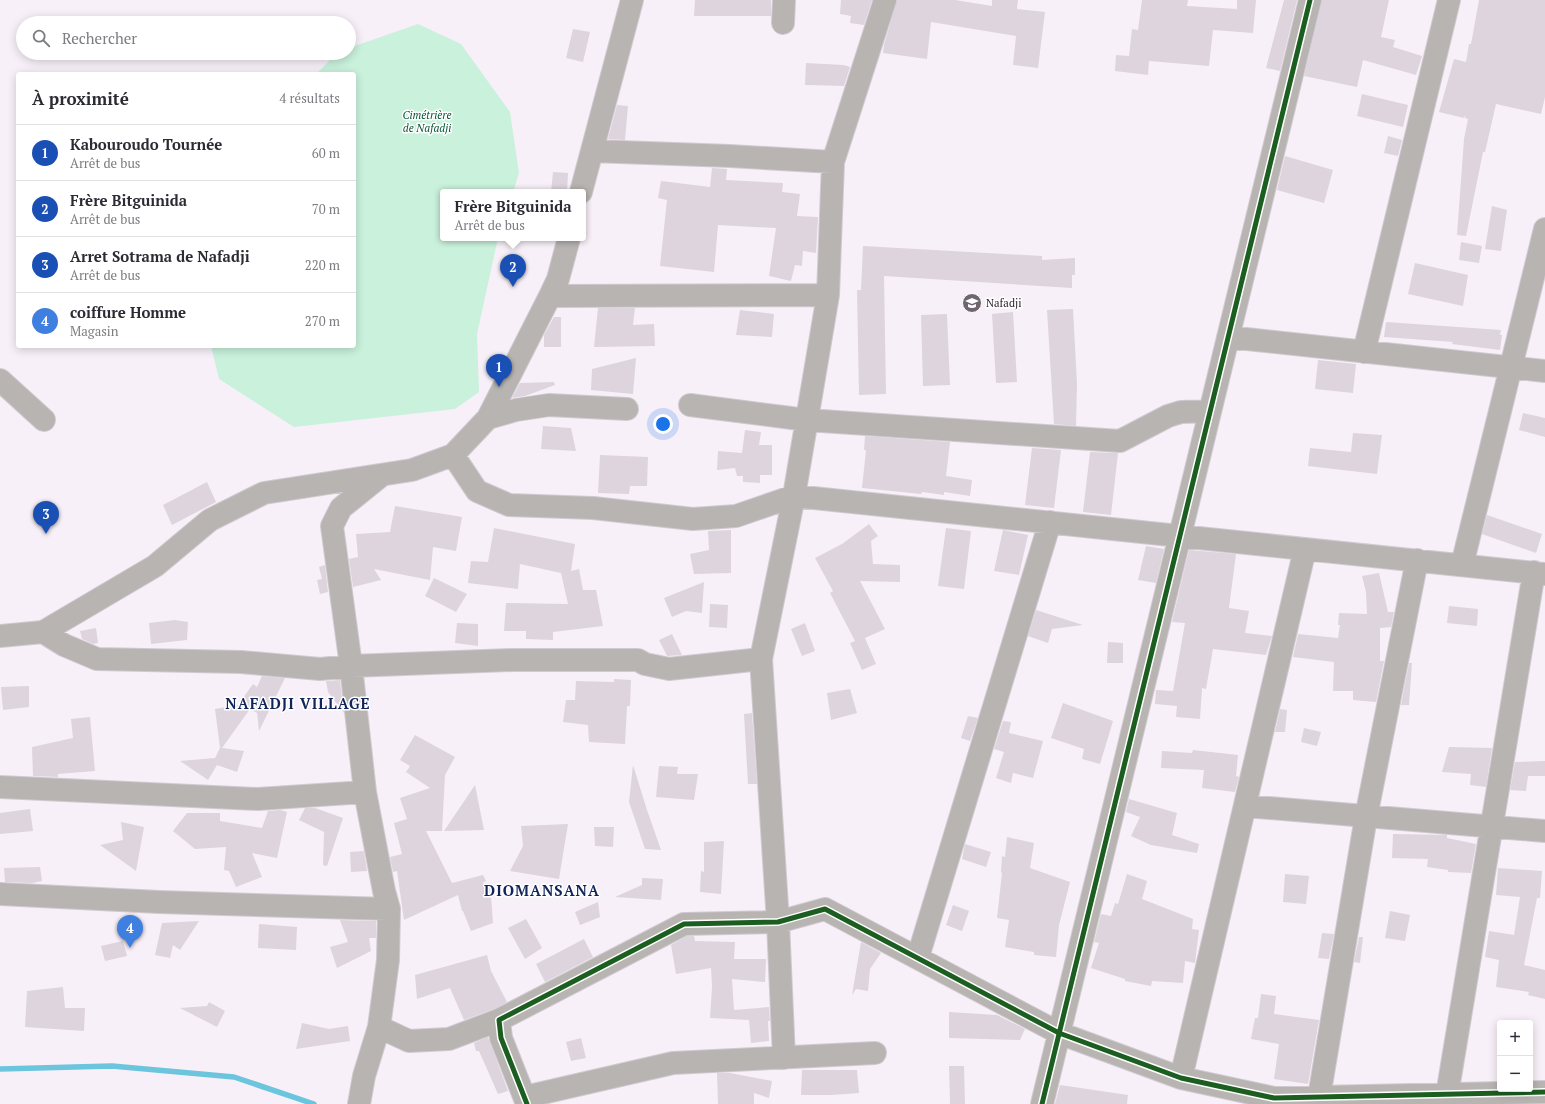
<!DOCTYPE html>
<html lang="fr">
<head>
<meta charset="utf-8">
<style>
	:root { --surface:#fff; --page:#f7f7f7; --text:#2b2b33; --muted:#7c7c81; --line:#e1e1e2; --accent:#6e656e }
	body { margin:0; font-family:"PT Serif",serif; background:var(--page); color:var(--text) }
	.controls { position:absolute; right:12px; bottom:12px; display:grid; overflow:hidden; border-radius:4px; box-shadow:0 2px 10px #0003 }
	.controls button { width:36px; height:36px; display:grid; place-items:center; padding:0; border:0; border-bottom:1px solid var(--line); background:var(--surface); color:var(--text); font:20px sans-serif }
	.you { position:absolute; left:663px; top:424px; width:14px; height:14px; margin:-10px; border:3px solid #fff; border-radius:50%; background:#1a73e8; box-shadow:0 0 0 6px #1a73e833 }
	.badge { display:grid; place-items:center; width:26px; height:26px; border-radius:50%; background:var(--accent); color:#fff; font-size:13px; font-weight:700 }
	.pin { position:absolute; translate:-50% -33px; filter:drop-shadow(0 1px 2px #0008) }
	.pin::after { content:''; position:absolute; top:21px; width:14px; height:12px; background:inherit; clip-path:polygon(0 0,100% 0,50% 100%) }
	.popup { position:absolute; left:440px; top:189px; width:146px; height:52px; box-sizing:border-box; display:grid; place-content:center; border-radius:4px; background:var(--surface); filter:drop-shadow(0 1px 3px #0005); font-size:13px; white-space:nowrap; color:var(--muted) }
	.popup b { font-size:15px; color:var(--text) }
	.popup::after { content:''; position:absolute; left:50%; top:100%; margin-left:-8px; border:8px solid transparent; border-top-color:var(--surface) }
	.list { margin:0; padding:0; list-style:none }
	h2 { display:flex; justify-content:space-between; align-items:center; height:52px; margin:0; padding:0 16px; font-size:17px }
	h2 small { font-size:13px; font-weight:400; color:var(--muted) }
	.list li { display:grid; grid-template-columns:26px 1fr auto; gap:12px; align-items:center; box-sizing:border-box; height:56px; padding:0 16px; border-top:1px solid var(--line) }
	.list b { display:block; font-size:15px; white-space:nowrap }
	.list p { margin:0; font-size:13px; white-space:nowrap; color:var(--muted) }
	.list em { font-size:13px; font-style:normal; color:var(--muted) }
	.icon { flex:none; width:22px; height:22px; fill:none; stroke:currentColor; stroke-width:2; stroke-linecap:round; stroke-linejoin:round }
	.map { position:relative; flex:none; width:1545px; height:1104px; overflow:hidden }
	.search { position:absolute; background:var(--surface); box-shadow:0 2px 10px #0003; left:16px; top:16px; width:340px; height:44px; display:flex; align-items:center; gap:10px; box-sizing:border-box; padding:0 14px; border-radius:22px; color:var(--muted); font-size:15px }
	.panel { position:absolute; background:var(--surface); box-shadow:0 2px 10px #0003; left:16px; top:72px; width:340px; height:276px; border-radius:4px }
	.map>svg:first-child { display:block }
</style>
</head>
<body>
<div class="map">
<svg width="1545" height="1104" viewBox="0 0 1545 1104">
	<rect width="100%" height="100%" fill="#f8f0f8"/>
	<path fill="#c9f1dc" d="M 418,24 L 461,44 L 510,112 L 519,173 L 513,192 L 443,192 L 443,238 L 498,238 L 477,334 L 479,392 L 455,409 L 294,427 L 219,379 L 211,346 L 354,346 L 354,74 L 316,74 L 337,53 L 349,53 L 349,48 Z"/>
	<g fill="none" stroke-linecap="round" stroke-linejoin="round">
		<path stroke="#6bc5dc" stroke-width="5.5" d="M 0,1069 L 112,1066 L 234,1077 L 314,1104"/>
	</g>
	<path fill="#ddd4dd" d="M 695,0 L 771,0 L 771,16 L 694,16 Z
		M 841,0 L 872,0 L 864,25 L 850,23 L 851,16 L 840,14 Z
		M 897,0 L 955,0 L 992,6 L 992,0 L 1018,0 L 1017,9 L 1045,12 L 1038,68 L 1013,65 L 1016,36 L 931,22 L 927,59 L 883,53 L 884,45 Z
		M 1142,0 L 1188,0 L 1187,6 L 1237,9 L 1237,0 L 1256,0 L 1253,33 L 1213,30 L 1209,66 L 1149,61 L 1148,75 L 1115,71 L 1116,55 L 1129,56 L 1132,29 L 1138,30 Z
		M 1284,0 L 1297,0 L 1280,71 L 1266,68 Z
		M 1322,0 L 1389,0 L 1381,37 L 1395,40 L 1393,47 L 1422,56 L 1416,75 L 1363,60 L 1357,87 L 1304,76 Z
		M 1479,0 L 1545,0 L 1545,97 L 1541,114 L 1496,104 L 1485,152 L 1483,152 L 1466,236 L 1457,235 L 1464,139 L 1468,119 L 1465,118 L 1465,115 L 1464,118 L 1439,112 L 1454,59 L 1466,62 L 1469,44 L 1471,44 Z
		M 573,29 L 590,32 L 583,62 L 566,58 Z
		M 806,63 L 844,65 L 850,67 L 844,86 L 805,85 Z
		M 1362,94 L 1408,105 L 1403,127 L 1357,116 Z
		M 617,105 L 628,106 L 625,140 L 608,139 Z
		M 1388,136 L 1402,140 L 1398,156 L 1384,153 Z
		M 1285,156 L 1333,170 L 1324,203 L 1277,190 Z
		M 712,168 L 727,169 L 726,180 L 783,183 L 782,192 L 800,194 L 797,216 L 818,217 L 816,253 L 803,251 L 802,266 L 795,265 L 791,281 L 769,276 L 776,228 L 718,225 L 714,272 L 660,266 L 667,200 L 658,198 L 661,181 L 710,187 Z
		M 553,172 L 568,173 L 567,192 L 551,192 Z
		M 1492,206 L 1507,210 L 1501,251 L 1485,249 Z
		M 1461,242 L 1482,246 L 1479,263 L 1459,260 Z
		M 863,246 L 1042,256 L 1042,260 L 1075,258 L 1075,275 L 1072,275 L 1072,288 L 884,276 L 886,394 L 859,395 L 857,290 L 861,290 Z
		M 1415,263 L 1468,275 L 1463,306 L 1408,294 Z
		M 598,308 L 635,308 L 633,325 L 654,324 L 655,346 L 594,347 Z
		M 1073,309 L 1077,384 L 1076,426 L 1054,424 L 1047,310 Z
		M 740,310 L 774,314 L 772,337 L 736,335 Z
		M 1013,312 L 1017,382 L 996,383 L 992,314 Z
		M 947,314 L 950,385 L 923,386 L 921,315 Z
		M 554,317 L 561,317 L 561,347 L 544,347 L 544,335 Z
		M 1386,322 L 1501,330 L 1500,335 L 1502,335 L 1500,350 L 1452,344 L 1453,342 L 1384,337 Z
		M 636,358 L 633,394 L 591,390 L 592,369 Z
		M 1318,360 L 1356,364 L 1353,393 L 1315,389 Z
		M 554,382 L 555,385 L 525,396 L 512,398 L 520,383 Z
		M 1523,413 L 1545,418 L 1545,437 L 1519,430 Z
		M 543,426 L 571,428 L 576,451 L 541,449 Z
		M 745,430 L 761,432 L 759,445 L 772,445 L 772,475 L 760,475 L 760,483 L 743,482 L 743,476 L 737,476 L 735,468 L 717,470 L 718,451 L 742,453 Z
		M 1353,433 L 1382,435 L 1377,474 L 1308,466 L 1310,448 L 1351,452 Z
		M 865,436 L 950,442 L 946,476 L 972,480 L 970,496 L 944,492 L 944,495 L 922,492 L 921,494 L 862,488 L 866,450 L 864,450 Z
		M 1032,448 L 1061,450 L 1054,508 L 1025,505 Z
		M 1090,452 L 1118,453 L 1111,515 L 1083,512 Z
		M 600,455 L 648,457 L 647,486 L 630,486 L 629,494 L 598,493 Z
		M 207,482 L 216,502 L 172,525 L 163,505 Z
		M 395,506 L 462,517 L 456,551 L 433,547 L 430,580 L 374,569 L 381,580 L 353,587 L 349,559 L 358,557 L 356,534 L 390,532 Z
		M 1487,515 L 1542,534 L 1536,553 L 1482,534 Z
		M 869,524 L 878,536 L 871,541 L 873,564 L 900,565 L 900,582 L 860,581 L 885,629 L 865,638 L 876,664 L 862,670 L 850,643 L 855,641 L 830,593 L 833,591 L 815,558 L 842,544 Z
		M 494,528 L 575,544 L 571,571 L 579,569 L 583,590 L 596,590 L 603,626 L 553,632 L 553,640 L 526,639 L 526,631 L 504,631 L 506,603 L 568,604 L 561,573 L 520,564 L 518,589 L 468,583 L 471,561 L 488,562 Z
		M 946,528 L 971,531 L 964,589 L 938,586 Z
		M 731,530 L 731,573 L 694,574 L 690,554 L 709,550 L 708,531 Z
		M 1003,530 L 1028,535 L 1019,575 L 994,571 Z
		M 1146,546 L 1164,549 L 1156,583 L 1138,580 Z
		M 1189,550 L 1236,554 L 1229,608 L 1249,611 L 1245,633 L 1272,636 L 1266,655 L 1213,649 L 1206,689 L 1202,688 L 1200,719 L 1176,717 L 1177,706 L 1155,704 L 1156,690 L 1173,691 L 1185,623 L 1172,622 Z
		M 325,565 L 328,592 L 320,594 L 317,580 L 322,579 L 319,567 Z
		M 1379,573 L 1388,612 L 1394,612 L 1391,627 L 1380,628 L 1380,661 L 1384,661 L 1376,702 L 1353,700 L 1353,691 L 1333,691 L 1334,662 L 1293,657 L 1298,634 L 1338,638 L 1340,625 L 1338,625 L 1339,613 L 1367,614 L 1366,592 L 1362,576 Z
		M 434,578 L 467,594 L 456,612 L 425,596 Z
		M 704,582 L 702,613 L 686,611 L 672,617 L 664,598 Z
		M 710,604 L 728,605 L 727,628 L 709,627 Z
		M 1449,606 L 1478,609 L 1477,626 L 1447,623 Z
		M 1036,610 L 1083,625 L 1052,629 L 1048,643 L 1028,636 Z
		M 175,620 L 188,622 L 187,640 L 151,644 L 149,623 Z
		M 457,623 L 478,624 L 478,646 L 455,643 Z
		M 805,623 L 815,651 L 802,656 L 791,629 Z
		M 96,628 L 98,643 L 93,644 L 82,639 L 80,631 Z
		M 672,634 L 682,655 L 667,656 L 659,640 Z
		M 1108,642 L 1123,643 L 1123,663 L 1107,663 Z
		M 1409,663 L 1412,663 L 1409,705 L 1401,705 Z
		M 262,676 L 285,678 L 259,731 L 257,712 L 257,713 L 250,709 L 222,748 L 244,751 L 237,772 L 217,765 L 208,780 L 180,761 L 215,758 L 220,748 L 215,709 L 244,704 L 240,702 L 253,684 L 257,687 Z
		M 614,679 L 631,680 L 630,706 L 627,706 L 625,744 L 589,742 L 588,725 L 563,722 L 566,700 L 575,700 L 576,681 L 614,682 Z
		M 340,680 L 344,713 L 328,692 L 326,681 Z
		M 29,686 L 29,707 L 3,710 L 1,687 Z
		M 850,689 L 857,713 L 831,720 L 827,693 Z
		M 1063,703 L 1113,721 L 1100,764 L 1082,759 L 1084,749 L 1051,738 Z
		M 1280,709 L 1287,710 L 1285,732 L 1275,732 Z
		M 752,713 L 757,784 L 748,784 L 744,714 Z
		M 968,716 L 978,718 L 970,741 L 961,738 Z
		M 90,717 L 95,771 L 58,774 L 58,777 L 33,776 L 32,747 L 73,738 L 71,719 Z
		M 1003,721 L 1011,722 L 1009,733 L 1043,741 L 1033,778 L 1013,773 L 1011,783 L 996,778 L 1004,752 L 994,749 Z
		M 1304,728 L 1321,732 L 1317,746 L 1301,742 Z
		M 415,735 L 455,757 L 445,775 L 442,831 L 426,831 L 452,883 L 483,875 L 486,881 L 482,883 L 490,883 L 493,923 L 471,931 L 463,911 L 462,911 L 458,895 L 404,920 L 397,871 L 393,872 L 390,857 L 402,854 L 394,823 L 407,819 L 400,798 L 430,788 L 406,772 L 410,766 L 400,760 Z
		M 1449,747 L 1492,748 L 1486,787 L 1470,785 L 1471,774 L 1442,772 Z
		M 1193,750 L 1238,755 L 1236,776 L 1239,777 L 1235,792 L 1202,788 L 1204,770 L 1161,768 L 1162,751 L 1192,753 Z
		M 1545,761 L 1545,776 L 1528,776 L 1526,791 L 1510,790 L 1515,762 Z
		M 633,765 L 647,810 L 661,850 L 645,849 L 629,802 Z
		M 659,766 L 678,767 L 677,774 L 698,774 L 694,800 L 656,797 Z
		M 475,785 L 484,830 L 444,831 Z
		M 1129,799 L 1177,813 L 1172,835 L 1199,844 L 1197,853 L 1151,845 L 1131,836 L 1140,817 L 1126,812 Z
		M 305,808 L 315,808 L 343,818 L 327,866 L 323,865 L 324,832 L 299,820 Z
		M 30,809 L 33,831 L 0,834 L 0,813 Z
		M 280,810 L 287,812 L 277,858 L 252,853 L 262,877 L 236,887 L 229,871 L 224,870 L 226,847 L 195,849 L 173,831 L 187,813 L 220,813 L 220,821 L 262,828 L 268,811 Z
		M 121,822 L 144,827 L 136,871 L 100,845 L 123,840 Z
		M 568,824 L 559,879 L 510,871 L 523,846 L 521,826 Z
		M 594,827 L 614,827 L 613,847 L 595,846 Z
		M 1393,834 L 1447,835 L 1447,838 L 1476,844 L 1471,873 L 1448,872 L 1448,870 L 1427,867 L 1428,859 L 1392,858 Z
		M 1007,837 L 1034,843 L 1030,868 L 1070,882 L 1059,925 L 1056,957 L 1034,955 L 1034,952 L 1005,947 L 1009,920 L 997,918 L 1002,873 L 1001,872 L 1002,856 L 1005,857 Z
		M 724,841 L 721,894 L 700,892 L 701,871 L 704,872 L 704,842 Z
		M 965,844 L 991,852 L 986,867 L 962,859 Z
		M 364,851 L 367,871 L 351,872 L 350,852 Z
		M 40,867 L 42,881 L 32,883 L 5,882 L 4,868 Z
		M 1498,868 L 1542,871 L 1540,898 L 1537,898 L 1524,965 L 1545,970 L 1545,999 L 1528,995 L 1529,992 L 1496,987 L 1499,960 L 1485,957 L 1489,931 L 1514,935 L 1520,897 L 1496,895 Z
		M 1127,874 L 1147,881 L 1142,899 L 1193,919 L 1192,929 L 1199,930 L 1195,963 L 1185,961 L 1183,983 L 1152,981 L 1151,986 L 1125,981 L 1125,979 L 1091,968 L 1099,943 L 1094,942 L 1101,914 L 1111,916 L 1115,903 L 1118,904 Z
		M 1285,874 L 1309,876 L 1306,904 L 1283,902 Z
		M 642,878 L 663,879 L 661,900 L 615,897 L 642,885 Z
		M 598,902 L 600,917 L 580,925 L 575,912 Z
		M 953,905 L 969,911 L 962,931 L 946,925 Z
		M 1390,911 L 1410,915 L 1405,941 L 1385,938 Z
		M 526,919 L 542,948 L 525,959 L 508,928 Z
		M 340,920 L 376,921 L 376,938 L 369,938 L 371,951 L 337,968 L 330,947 L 348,942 Z
		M 199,921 L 180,950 L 173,945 L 170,958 L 155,955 L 162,923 Z
		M 259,924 L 297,927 L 296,950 L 258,948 Z
		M 1322,933 L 1334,934 L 1329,959 L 1318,958 Z
		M 687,936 L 694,936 L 695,941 L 735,942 L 734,959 L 766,959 L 765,982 L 732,979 L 734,1010 L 769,1007 L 770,1021 L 768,1021 L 769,1041 L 751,1043 L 749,1020 L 710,1018 L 712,987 L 711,968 L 676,974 L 671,945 Z
		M 1359,937 L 1363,937 L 1360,963 L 1354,962 Z
		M 584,939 L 593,957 L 545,982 L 536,964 Z
		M 123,941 L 127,956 L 105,961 L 101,946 Z
		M 861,942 L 881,953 L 870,969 L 868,991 L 856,989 L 852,995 Z
		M 487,955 L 491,971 L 507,1002 L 494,1009 L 464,1020 L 450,988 L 417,999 L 415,975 Z
		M 63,987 L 65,1008 L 85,1008 L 84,1031 L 25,1027 L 27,991 Z
		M 1261,994 L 1276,996 L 1274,1014 L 1319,1020 L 1308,1084 L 1274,1079 L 1279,1044 L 1251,1039 L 1255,1018 L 1258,1018 Z
		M 209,1002 L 225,1011 L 217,1027 L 180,1008 L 207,1006 Z
		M 949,1012 L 997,1015 L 1025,1029 L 1020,1040 L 949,1038 Z
		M 302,1023 L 329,1029 L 348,1026 L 350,1041 L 296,1049 Z
		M 488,1037 L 508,1091 L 498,1094 L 479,1051 L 476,1051 L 474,1043 Z
		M 581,1038 L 586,1058 L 571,1061 L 566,1042 Z
		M 949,1066 L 964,1066 L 965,1104 L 950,1104 Z
		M 802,1070 L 857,1070 L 859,1093 L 832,1095 L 801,1095 Z
		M 717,1073 L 730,1073 L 772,1081 L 769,1098 L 754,1093 L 754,1104 L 718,1104 Z
		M 1060,1085 L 1128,1095 L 1127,1104 L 1055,1104 Z"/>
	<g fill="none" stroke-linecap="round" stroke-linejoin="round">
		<g stroke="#d1cad1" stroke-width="24">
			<path id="minor" d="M 783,23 L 784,0
				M 592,151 L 730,156 L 833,162
				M 581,192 L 632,0
				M 550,296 L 828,295
				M 1228,337 L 1545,371
				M 1364,352 L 1449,0
				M 0,380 L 44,420
				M 690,405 L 807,420 L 1120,441 L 1168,416 L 1181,412 L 1210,411
				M 488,418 L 516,410 L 549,405 L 627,409
				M 453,455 L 477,491 L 509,505 L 593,508 L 693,519 L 736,516 L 794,496 L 1545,574
				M 1462,565 L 1545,229
				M 43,632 L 64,645 L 97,659 L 241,662 L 320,669 L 351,666 L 512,660 L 638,660 L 645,664 L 669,669 L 761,659
				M 0,636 L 43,632 L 155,566 L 210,520 L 264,493 L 412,470 L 453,455 L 488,418 L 550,296 L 558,279 L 569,238
				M 0,787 L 258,799 L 365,792
				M 1245,806 L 1545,831
				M 0,894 L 159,902 L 389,909
				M 918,957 L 1050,522
				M 379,1027 L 409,1041 L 449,1039 L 499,1020
				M 784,1058 L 778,922 L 761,659 L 794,496 L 828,295 L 833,162 L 885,0
				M 1181,1078 L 1305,549
				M 1447,1095 L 1534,572
				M 525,1097 L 673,1063 L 875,1053
				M 1319,1097 L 1366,817 L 1417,560
				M 359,1104 L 364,1076 L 379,1027 L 388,960 L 389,909 L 384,891 L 365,792 L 351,666 L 332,526 L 341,508 L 382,475
				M 527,1104 L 501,1038 L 499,1020 L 684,924 L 778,922 L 825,909 L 1059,1033 L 1181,1078 L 1274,1098 L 1545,1092
				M 1042,1104 L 1310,0"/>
		</g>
		<use href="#minor" stroke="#b7b4b2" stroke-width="22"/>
		<g stroke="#fff" stroke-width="8">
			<path id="cycleway" d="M 527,1104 L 501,1038 L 499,1020 L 684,924 L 778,922 L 825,909 L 1059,1033 L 1181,1078 L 1274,1098 L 1545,1092
				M 1042,1104 L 1310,0"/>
		</g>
		<use href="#cycleway" stroke="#1b5e20" stroke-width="5"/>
	</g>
	<defs>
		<g id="school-disc" transform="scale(1)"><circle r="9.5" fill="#6e656e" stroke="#fff"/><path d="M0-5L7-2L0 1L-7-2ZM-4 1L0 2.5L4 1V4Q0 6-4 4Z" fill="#fff"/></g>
	</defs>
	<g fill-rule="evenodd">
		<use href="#school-disc" x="972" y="303"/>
	</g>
	<g text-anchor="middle" stroke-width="3" stroke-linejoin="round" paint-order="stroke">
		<g font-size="11" font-style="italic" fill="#065435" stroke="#fff">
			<text x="427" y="119">Cimétrière<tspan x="427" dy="13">de Nafadji</tspan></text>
		</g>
		<g font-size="11" fill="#231a24" stroke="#fff" text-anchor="start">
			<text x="986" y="307">Nafadji</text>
		</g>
		<g font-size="15" font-weight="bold" letter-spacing="1" fill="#102459" stroke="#fff">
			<text x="298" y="709">NAFADJI VILLAGE</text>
			<text x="542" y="896">DIOMANSANA</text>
		</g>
	</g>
</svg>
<div class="controls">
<button>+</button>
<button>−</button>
</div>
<div class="you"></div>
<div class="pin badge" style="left:499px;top:387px;background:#1a4fb4">1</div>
<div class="pin badge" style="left:513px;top:287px;background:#1a4fb4">2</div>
<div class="popup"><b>Frère Bitguinida</b>Arrêt de bus</div>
<div class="pin badge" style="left:46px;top:534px;background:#1a4fb4">3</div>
<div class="pin badge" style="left:130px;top:948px;background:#3f7fe0">4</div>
<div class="search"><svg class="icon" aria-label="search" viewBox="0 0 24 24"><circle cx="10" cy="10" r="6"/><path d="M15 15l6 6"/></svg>Rechercher</div>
<section class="panel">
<h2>À proximité<small>4 résultats</small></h2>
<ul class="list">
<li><span class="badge" style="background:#1a4fb4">1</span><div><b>Kabouroudo Tournée</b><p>Arrêt de bus</p></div><em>60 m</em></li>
<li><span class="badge" style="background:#1a4fb4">2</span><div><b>Frère Bitguinida</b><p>Arrêt de bus</p></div><em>70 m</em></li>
<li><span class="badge" style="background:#1a4fb4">3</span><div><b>Arret Sotrama de Nafadji</b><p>Arrêt de bus</p></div><em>220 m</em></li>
<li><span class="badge" style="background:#3f7fe0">4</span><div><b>coiffure Homme</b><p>Magasin</p></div><em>270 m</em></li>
</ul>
</section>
</div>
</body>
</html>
